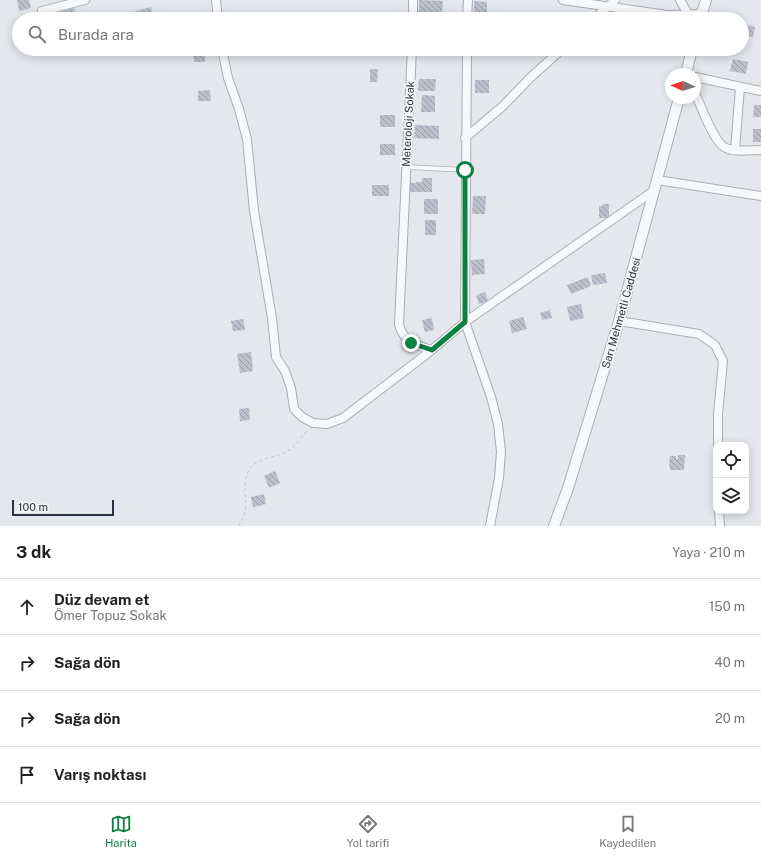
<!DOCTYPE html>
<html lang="tr">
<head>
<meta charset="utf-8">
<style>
	:root { --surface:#fff; --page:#f6f6f6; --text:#222; --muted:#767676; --line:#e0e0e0; --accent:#0b8043 }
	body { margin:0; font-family:"Public Sans",sans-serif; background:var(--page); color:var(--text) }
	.controls { position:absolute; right:12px; bottom:12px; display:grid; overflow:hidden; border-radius:8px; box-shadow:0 2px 10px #0003 }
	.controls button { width:36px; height:36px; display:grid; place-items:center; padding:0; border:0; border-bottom:1px solid var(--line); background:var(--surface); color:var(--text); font:20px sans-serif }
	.compass { position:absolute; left:665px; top:68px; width:36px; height:36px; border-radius:50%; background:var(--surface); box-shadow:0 2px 10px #0003; rotate:273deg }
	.scale { position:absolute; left:12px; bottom:10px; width:102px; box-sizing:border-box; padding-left:4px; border:2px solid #2b3445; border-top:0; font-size:11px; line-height:14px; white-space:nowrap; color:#2b3445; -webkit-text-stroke:3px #f4f6f9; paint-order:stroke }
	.stop { position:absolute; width:12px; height:12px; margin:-9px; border:3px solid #0b8043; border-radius:50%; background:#fff }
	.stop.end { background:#0b8043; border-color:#fff; box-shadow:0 1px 4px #0008 }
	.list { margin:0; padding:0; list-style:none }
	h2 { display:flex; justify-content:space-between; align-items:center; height:52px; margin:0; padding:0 16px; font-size:17px }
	h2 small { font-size:13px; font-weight:400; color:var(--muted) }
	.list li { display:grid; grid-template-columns:26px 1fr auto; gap:12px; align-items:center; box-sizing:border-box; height:56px; padding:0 16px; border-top:1px solid var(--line) }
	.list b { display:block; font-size:15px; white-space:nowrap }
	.list p { margin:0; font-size:13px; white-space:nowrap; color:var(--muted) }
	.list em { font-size:13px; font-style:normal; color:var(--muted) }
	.icon { flex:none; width:22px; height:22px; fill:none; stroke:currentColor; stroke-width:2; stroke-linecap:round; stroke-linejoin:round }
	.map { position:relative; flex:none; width:761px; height:526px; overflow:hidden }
	.search { position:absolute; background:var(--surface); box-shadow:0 2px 10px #0003; left:12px; right:12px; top:12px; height:44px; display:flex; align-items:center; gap:10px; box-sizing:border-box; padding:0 14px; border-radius:22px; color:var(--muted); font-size:15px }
	.sheet { height:276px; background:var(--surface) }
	nav { display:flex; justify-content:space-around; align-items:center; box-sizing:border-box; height:56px; border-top:1px solid var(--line); background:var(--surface); font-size:11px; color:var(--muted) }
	nav a { display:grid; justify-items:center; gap:2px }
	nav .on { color:var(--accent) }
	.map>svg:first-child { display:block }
</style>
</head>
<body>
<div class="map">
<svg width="761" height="526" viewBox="0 0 761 526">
	<defs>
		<pattern id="building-back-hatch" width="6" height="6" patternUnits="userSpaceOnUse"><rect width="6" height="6" fill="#bbc0ca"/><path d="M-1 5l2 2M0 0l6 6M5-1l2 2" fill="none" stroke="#989da6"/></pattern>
	</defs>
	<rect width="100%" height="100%" fill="#e4e7ec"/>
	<path fill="url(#building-back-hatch)" d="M 17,0 L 29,0 L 31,8 L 19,11 Z
		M 419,0 L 443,1 L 442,14 L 427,13 L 427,16 L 419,16 Z
		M 474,1 L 487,2 L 487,15 L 474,14 Z
		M 151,7 L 152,12 L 149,13 L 150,17 L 148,18 L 148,19 L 138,19 L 138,16 L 134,17 L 133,12 Z
		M 74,8 L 77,19 L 60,19 L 59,12 Z
		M 374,16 L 408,18 L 408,19 L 373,19 Z
		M 742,24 L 755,27 L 753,37 L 742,34 Z
		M 205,51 L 205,62 L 194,62 L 193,52 Z
		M 733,59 L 748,62 L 746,74 L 730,71 Z
		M 370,69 L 378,69 L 377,82 L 370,82 Z
		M 419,79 L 436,79 L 435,91 L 418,91 Z
		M 475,80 L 489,80 L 489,93 L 475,93 Z
		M 210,90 L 211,101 L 198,101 L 198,91 Z
		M 422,95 L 435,96 L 435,112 L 421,112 Z
		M 754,105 L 760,105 L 761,106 L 761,117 L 753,117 Z
		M 380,115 L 395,115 L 395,127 L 380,127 Z
		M 415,125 L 439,126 L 439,139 L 414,138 Z
		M 753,129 L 761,129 L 761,142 L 753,142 Z
		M 380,144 L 395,144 L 395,155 L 380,155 Z
		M 422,178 L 432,178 L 432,192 L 408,192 L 408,183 L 416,183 L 416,182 L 422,182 Z
		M 372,185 L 389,185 L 389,196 L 372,196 Z
		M 473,196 L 486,196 L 485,214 L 472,214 Z
		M 424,199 L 438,199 L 438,214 L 424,214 Z
		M 603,204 L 609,204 L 609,218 L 599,218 L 599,206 L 603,206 Z
		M 425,220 L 436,220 L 436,235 L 425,235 Z
		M 484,259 L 485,274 L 472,275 L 471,260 Z
		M 605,273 L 607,283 L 593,285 L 591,275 Z
		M 588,277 L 591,286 L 571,294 L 567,285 Z
		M 485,292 L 488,301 L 479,304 L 476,295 Z
		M 581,304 L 584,318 L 570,321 L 567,307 Z
		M 550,310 L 552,318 L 542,320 L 540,313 Z
		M 523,317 L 527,329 L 512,333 L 509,321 Z
		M 432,318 L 434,330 L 425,332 L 422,320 Z
		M 243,319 L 245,330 L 233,331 L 231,321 Z
		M 251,352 L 253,371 L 240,373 L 237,354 Z
		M 249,408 L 250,420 L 240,421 L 239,409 Z
		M 678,455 L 685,455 L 684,470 L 670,470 L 670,466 L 669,466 L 670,456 L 676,456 L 676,459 L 678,459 Z
		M 275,471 L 280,483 L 269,488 L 264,476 Z
		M 264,494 L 266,504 L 253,507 L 251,497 Z"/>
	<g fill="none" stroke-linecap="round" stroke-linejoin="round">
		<g stroke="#a9aeb7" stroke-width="5.5">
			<path id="service" d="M 407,167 L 465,170"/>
		</g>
		<g stroke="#a9aeb7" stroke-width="10">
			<path id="minor" d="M 216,0 L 218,19
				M 563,0 L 667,15 L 702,14
				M 680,0 L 688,14
				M 42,11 L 85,0
				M 413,19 L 413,0
				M 467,19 L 468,0
				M 594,19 L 615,0
				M 222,49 L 228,78 L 239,109 L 247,139 L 254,211 L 272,318 L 276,357 L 285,371 L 291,388 L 294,409 L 302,417 L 313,423 L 327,424 L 343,418 L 428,353 L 465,322 L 655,190
				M 412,49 L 399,324 C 403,342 416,345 432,350
				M 467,49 L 465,322 L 491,397 L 498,424 L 501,452 L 499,478 L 490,526
				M 695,77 L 761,91
				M 695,93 C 701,106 713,140 724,147 C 734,153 750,150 761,150
				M 465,138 L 503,106 L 530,78 L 562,49
				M 735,150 L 740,87
				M 657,180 L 761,196
				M 619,321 L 699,334 L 715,345 L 723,361 L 718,414 L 718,445
				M 719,511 L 720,526"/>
		</g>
		<g stroke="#a9aeb7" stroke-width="12">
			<path id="tertiary" d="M 700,19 L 706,0
				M 686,74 L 692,49
				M 554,526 L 568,488 L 619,321 L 679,98"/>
		</g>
		<path stroke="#c2c5cb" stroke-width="1" stroke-dasharray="3 3" stroke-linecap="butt" d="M 239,526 C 241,521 244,517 245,512 C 248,497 240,479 252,466 C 261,457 278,458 289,450 C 297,445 302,436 308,429"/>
		<use href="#service" stroke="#f7f8fa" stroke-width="4"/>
		<use href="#minor" stroke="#f7f8fa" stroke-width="8"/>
		<use href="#tertiary" stroke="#f7f8fa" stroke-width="10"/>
	</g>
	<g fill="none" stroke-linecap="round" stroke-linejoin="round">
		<path stroke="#0b8043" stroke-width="5" d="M 411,343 L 432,350 L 465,322 L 465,170"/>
	</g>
	<g text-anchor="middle" stroke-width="3.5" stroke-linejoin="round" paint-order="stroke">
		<g font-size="11" fill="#2b3445" stroke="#f4f6f9">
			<text transform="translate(408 124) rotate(-87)" y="4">Meteroloji Sokak</text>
			<text transform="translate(621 313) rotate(-74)" y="4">Sarı Mehmetli Caddesi</text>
		</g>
	</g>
</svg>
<div class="controls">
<button><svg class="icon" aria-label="locate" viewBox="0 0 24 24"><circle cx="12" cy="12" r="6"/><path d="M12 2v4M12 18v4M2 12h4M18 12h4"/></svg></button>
<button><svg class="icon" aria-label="layers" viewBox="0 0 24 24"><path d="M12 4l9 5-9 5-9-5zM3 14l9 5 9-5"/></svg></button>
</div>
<svg class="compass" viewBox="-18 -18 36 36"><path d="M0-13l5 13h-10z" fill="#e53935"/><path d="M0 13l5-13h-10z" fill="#767676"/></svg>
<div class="scale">100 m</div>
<div class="stop" style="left:465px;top:170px"></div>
<div class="stop end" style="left:411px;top:343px"></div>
<div class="search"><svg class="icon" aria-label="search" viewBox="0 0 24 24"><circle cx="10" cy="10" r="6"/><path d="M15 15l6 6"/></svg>Burada ara</div>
</div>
<section class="sheet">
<h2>3 dk<small>Yaya · 210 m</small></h2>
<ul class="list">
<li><svg class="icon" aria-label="ahead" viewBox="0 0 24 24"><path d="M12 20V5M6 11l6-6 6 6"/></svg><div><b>Düz devam et</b><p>Ömer Topuz Sokak</p></div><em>150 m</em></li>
<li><svg class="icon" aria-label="right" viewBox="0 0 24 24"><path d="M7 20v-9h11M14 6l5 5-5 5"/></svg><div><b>Sağa dön</b></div><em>40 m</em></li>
<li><svg class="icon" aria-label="right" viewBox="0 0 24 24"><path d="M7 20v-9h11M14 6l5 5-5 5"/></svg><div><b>Sağa dön</b></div><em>20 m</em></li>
<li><svg class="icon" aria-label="arrive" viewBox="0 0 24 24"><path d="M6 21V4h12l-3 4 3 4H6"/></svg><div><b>Varış noktası</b></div></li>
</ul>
</section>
<nav>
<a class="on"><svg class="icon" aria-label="map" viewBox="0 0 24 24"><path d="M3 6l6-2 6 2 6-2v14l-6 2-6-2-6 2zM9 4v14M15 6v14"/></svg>Harita</a>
<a><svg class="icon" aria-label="directions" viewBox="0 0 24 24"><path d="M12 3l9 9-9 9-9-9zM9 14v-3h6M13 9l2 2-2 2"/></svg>Yol tarifi</a>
<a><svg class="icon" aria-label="saved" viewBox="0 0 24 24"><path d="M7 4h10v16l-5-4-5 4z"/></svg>Kaydedilen</a>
</nav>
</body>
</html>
